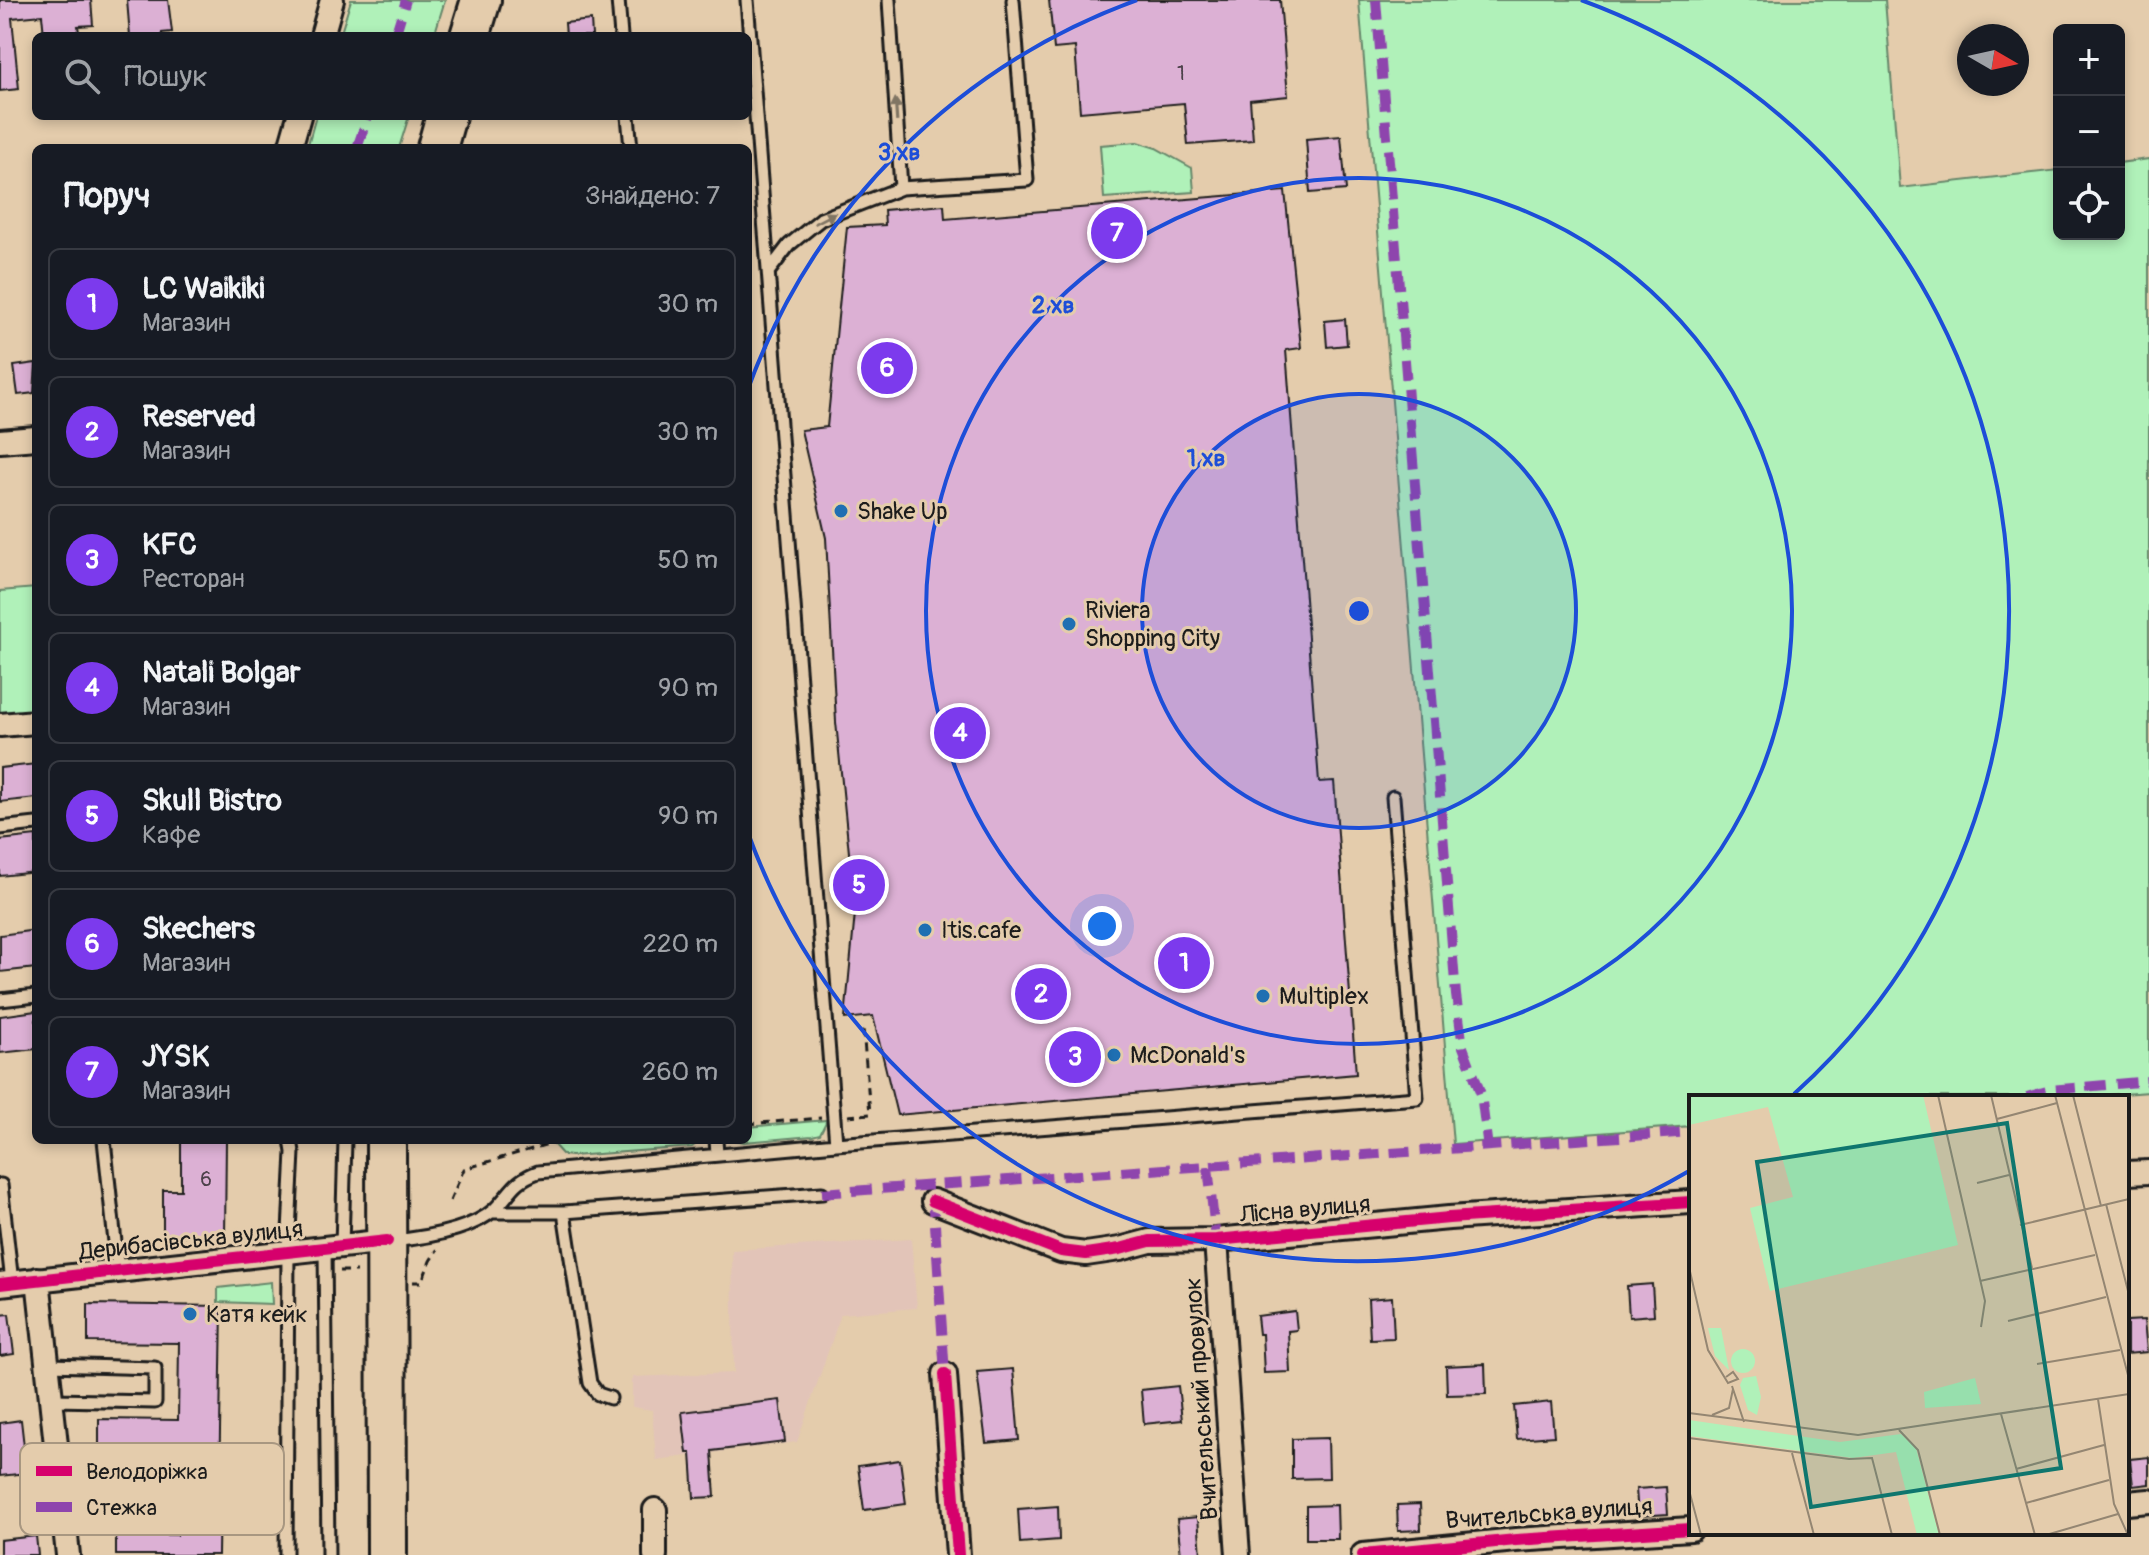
<!DOCTYPE html>
<html lang="uk">
<head>
<meta charset="utf-8">
<style>
	:root { --surface:#171b24; --page:#20242c; --text:#f1f3f6; --muted:#9ea1a6; --line:#363941; --accent:#7c3aed }
	body { margin:0; font-family:Pangolin,sans-serif; background:var(--page); color:var(--text) }
	.controls { position:absolute; right:24px; top:24px; display:grid; overflow:hidden; border-radius:12px; box-shadow:0 4px 12px #0003 }
	.controls button { width:72px; height:72px; display:grid; place-items:center; padding:0; border:0; border-bottom:2px solid var(--line); background:var(--surface); color:var(--text); font:40px sans-serif }
	.compass { position:absolute; left:1957px; top:24px; width:72px; height:72px; border-radius:50%; background:var(--surface); box-shadow:0 4px 12px #0003; rotate:99deg }
	.you { position:absolute; left:1102px; top:926px; width:28px; height:28px; margin:-20px; border:6px solid #fff; border-radius:50%; background:#1a73e8; box-shadow:0 0 0 12px #1a73e833 }
	.badge { display:grid; place-items:center; width:52px; height:52px; border-radius:50%; background:var(--accent); color:#fff; font-size:26px; font-weight:700 }
	.pin { position:absolute; translate:-50% -50%; border:4px solid #fff; box-shadow:0 2px 8px #0006 }
	.list { margin:0; padding:0; list-style:none }
	h2 { display:flex; justify-content:space-between; align-items:center; height:104px; margin:0; padding:0 32px; font-size:34px }
	h2 small { font-size:26px; font-weight:400; color:var(--muted) }
	.list li { display:grid; grid-template-columns:52px 1fr auto; gap:24px; align-items:center; box-sizing:border-box; height:112px; margin:0 16px 16px; padding:0 16px; border:2px solid var(--line); border-radius:12px }
	.list b { display:block; font-size:30px; white-space:nowrap }
	.list p { margin:0; font-size:26px; white-space:nowrap; color:var(--muted) }
	.list em { font-size:26px; font-style:normal; color:var(--muted) }
	.icon { flex:none; width:44px; height:44px; fill:none; stroke:currentColor; stroke-width:2; stroke-linecap:round; stroke-linejoin:round }
	.map { position:relative; flex:none; width:2149px; height:1555px; overflow:hidden }
	.search { position:absolute; background:var(--surface); box-shadow:0 4px 12px #0003; left:32px; top:32px; width:720px; height:88px; display:flex; align-items:center; gap:20px; box-sizing:border-box; padding:0 28px; border-radius:12px; color:var(--muted); font-size:30px }
	.panel { position:absolute; background:var(--surface); box-shadow:0 4px 12px #0003; left:32px; top:144px; width:720px; height:1000px; border-radius:12px }
	.map>svg:first-child { display:block }
</style>
</head>
<body>
<div class="map">
<svg width="2149" height="1555" viewBox="0 0 2149 1555">
	<rect width="100%" height="100%" fill="#e4ccac"/>
	<filter id="ink" filterUnits="userSpaceOnUse"><feTurbulence type="fractalNoise" baseFrequency=".0125" numOctaves="2"/><feDisplacementMap in="SourceGraphic" scale="16" xChannelSelector="R" yChannelSelector="G"/><feConvolveMatrix kernelMatrix="1 2 1 2 8 2 1 2 1" color-interpolation-filters="sRGB"/></filter>
	<g filter="url(#ink)">
		<path fill="#e2c4b8" d="M 911,1239 L 917,1308 L 841,1314 L 797,1442 L 656,1460 L 652,1410 L 632,1407 L 632,1377 L 734,1373 L 732,1250 Z"/>
		<path fill="#b0f1b9" stroke="#66866a" stroke-width="2" d="M 351,0 L 445,0 L 434,36 L 340,36 Z
			M 1359,0 L 1885,0 L 1900,188 L 2059,170 L 2059,234 L 2119,234 L 2119,163 L 2149,159 L 2149,1092 L 2082,1097 L 1691,1097 L 1691,1126 L 1453,1144 Z
			M 316,116 L 409,116 L 399,148 L 307,148 Z
			M 1137,142 L 1156,148 L 1192,168 L 1194,192 L 1104,198 L 1100,145 Z
			M 36,588 L 36,715 L 0,719 L 0,591 Z
			M 827,1120 L 820,1134 L 812,1136 L 744,1142 L 734,1140 L 748,1140 L 748,1127 Z
			M 701,1140 L 692,1147 L 571,1156 L 563,1155 L 553,1144 L 565,1141 Z
			M 271,1282 L 272,1304 L 218,1302 L 218,1288 Z"/>
		<path fill="#dcb0d4" stroke="#1c1c1c" stroke-width="2" d="M 0,0 L 91,0 L 93,25 L 78,26 L 79,32 L 44,35 L 42,15 L 12,18 L 19,89 L 0,91 Z
			M 127,0 L 168,0 L 172,32 L 162,33 L 162,36 L 130,36 Z
			M 1049,0 L 1280,0 L 1288,96 L 1250,100 L 1253,140 L 1188,145 L 1184,103 L 1080,112 L 1075,47 L 1054,49 Z
			M 591,20 L 592,36 L 566,36 L 565,23 Z
			M 1341,136 L 1346,190 L 1310,193 L 1306,139 Z
			M 1285,191 L 1301,348 L 1286,350 L 1319,782 L 1334,781 L 1356,1074 L 897,1115 L 873,1016 L 845,1019 L 855,913 L 836,722 L 826,538 L 801,430 L 827,427 L 847,227 L 885,225 L 884,210 L 944,205 L 945,219 Z
			M 1345,319 L 1347,345 L 1327,347 L 1325,321 Z
			M 36,363 L 34,393 L 18,395 L 14,366 Z
			M 36,764 L 36,798 L 0,802 L 0,768 Z
			M 36,836 L 36,872 L 0,876 L 0,840 Z
			M 36,930 L 36,968 L 0,972 L 0,935 Z
			M 36,1011 L 36,1049 L 0,1053 L 0,1016 Z
			M 181,1140 L 226,1140 L 225,1236 L 163,1235 L 163,1190 L 181,1190 Z
			M 1652,1284 L 1654,1315 L 1629,1317 L 1627,1286 Z
			M 1392,1297 L 1394,1338 L 1370,1339 L 1368,1299 Z
			M 88,1304 L 222,1306 L 218,1555 L 116,1555 L 116,1534 L 177,1535 L 178,1458 L 99,1456 L 99,1419 L 178,1420 L 179,1343 L 88,1342 Z
			M 1295,1311 L 1297,1330 L 1288,1331 L 1290,1372 L 1264,1373 L 1262,1334 L 1259,1334 L 1257,1316 Z
			M 9,1314 L 14,1354 L 0,1356 L 0,1315 Z
			M 2144,1320 L 2147,1352 L 2127,1354 L 2127,1321 Z
			M 1485,1364 L 1486,1394 L 1447,1395 L 1446,1366 Z
			M 1013,1369 L 1019,1440 L 986,1443 L 977,1372 Z
			M 1178,1386 L 1182,1420 L 1144,1424 L 1141,1390 Z
			M 780,1400 L 785,1442 L 712,1451 L 715,1497 L 694,1498 L 691,1453 L 687,1453 L 682,1412 Z
			M 1551,1402 L 1554,1436 L 1517,1439 L 1514,1406 Z
			M 21,1420 L 27,1473 L 0,1476 L 0,1423 Z
			M 1328,1438 L 1329,1478 L 1292,1479 L 1292,1439 Z
			M 2149,1457 L 2149,1484 L 2133,1486 L 2130,1459 Z
			M 900,1460 L 906,1504 L 864,1510 L 858,1466 Z
			M 1666,1487 L 1668,1514 L 1638,1516 L 1636,1489 Z
			M 1420,1504 L 1421,1530 L 1398,1531 L 1397,1505 Z
			M 1337,1505 L 1338,1539 L 1306,1539 L 1306,1506 Z
			M 1058,1506 L 1059,1540 L 1020,1543 L 1018,1509 Z
			M 1198,1517 L 1201,1555 L 1181,1555 L 1177,1519 Z
			M 36,1536 L 38,1555 L 0,1555 L 0,1540 Z"/>
		<g fill="none" stroke-linecap="round" stroke-linejoin="round">
			<g stroke="#1c1c1c" stroke-width="17">
				<path id="lane" d="M 618,0 L 621,36
					M 889,0 L 901,188
					M 628,116 L 631,148
					M 769,271 L 789,245 L 821,219 L 901,188 L 1027,180 L 1013,0
					M 0,828 L 36,824
					M 0,1000 L 36,996
					M 104,1140 L 118,1270
					M 716,1140 L 717,1154
					M 836,1144 L 1417,1098 L 1393,797
					M 1,1185 L 12,1282
					M 492,1212 L 564,1212 L 822,1193
					M 564,1212 L 590,1383 L 598,1394 L 610,1398
					M 392,1241 C 423,1238 471,1231 495,1209 C 512,1192 513,1181 538,1172 L 836,1144 L 747,0
					M 342,1246 L 345,1140
					M 325,1247 L 328,1555
					M 49,1365 L 155,1368 L 155,1402 L 53,1400
					M 60,1478 L 149,1480 L 148,1517 L 64,1515
					M 286,1555 L 288,1251 L 293,1152 L 291,1140"/>
			</g>
			<g stroke="#1c1c1c" stroke-width="28">
				<path id="street" d="M 322,36 L 332,0
					M 290,148 L 299,116
					M 0,441 L 36,438
					M 0,725 L 36,722
					M 2127,1173 L 2149,1172
					M 933,1201 L 1061,1251 L 1086,1254 L 1120,1249 L 1150,1241 L 1216,1240 L 1449,1218 L 1691,1202
					M 1216,1240 L 1238,1555
					M 38,1279 L 68,1555
					M 0,1284 L 387,1241
					M 945,1374 L 958,1555
					M 2127,1503 L 2149,1501
					M 655,1510 L 655,1555
					M 1363,1555 L 1516,1540 L 1691,1529"/>
			</g>
			<g stroke="#1c1c1c" stroke-width="44">
				<path id="highway" d="M 470,36 L 481,0
					M 437,148 L 446,116
					M 386,1140 L 387,1555"/>
			</g>
			<path stroke="#1c1c1c" stroke-width="3" stroke-dasharray="8 6" stroke-linecap="butt" d="M 848,1116 L 870,1114 L 863,1028
				M 748,1124 L 821,1118
				M 450,1201 L 464,1169 L 562,1140
				M 340,1271 L 357,1271
				M 413,1282 L 422,1282 L 430,1261 L 437,1250"/>
			<use href="#lane" stroke="#e4ccac" stroke-width="11"/>
			<use href="#street" stroke="#e4ccac" stroke-width="22"/>
			<use href="#highway" stroke="#e4ccac" stroke-width="38"/>
			<path stroke="#8e44ad" stroke-width="10" stroke-dasharray="20 10" stroke-linecap="butt" d="M 1376,0 L 1456,995 L 1463,1047 L 1481,1094 L 1488,1148
				M 395,36 L 406,0
				M 357,148 L 368,116
				M 2027,1097 L 2050,1090 L 2149,1081
				M 1208,1167 L 1216,1240
				M 822,1193 L 1691,1132
				M 933,1195 L 945,1374"/>
			<g stroke="#e4ccac" stroke-width="17">
				<path id="cycleway" d="M 933,1201 L 1061,1251 L 1086,1254 L 1120,1249 L 1150,1241 L 1216,1240 L 1449,1218 L 1691,1202
					M 0,1284 L 387,1241
					M 945,1374 L 958,1555
					M 1363,1555 L 1516,1540 L 1691,1529"/>
			</g>
			<use href="#cycleway" stroke="#d6006c" stroke-width="12"/>
		</g>
		<defs><path id="oneway-solid" d="M-6-.8H1V-3.2L6.5 0L1 3.2V.8H-6Z" transform="scale(2)"/></defs>
		<g fill="#807464">
			<use href="#oneway-solid" transform="translate(896 110) rotate(-94)"/>
			<use href="#oneway-solid" transform="translate(825 218) rotate(-28)"/>
		</g>
	</g>
	<circle cx="1359" cy="611" r="217" fill="#1d4ed8" fill-opacity=".12"/>
	<g fill="none" stroke="#1d4ed8" stroke-width="4">
		<circle cx="1359" cy="611" r="217"/>
		<circle cx="1359" cy="611" r="433"/>
		<path d="M1689 1171A650 650 0 0 1 748 833M748 389A650 650 0 0 1 1137 0M1581 0A650 650 0 0 1 1794 1094"/>
	</g>
	<g fill="#1f6fb2" stroke="#e4ccac" stroke-width="3">
		<circle cx="841" cy="511" r="8"/>
		<circle cx="1069" cy="624" r="8"/>
		<circle cx="925" cy="930" r="8"/>
		<circle cx="1263" cy="996" r="8"/>
		<circle cx="1114" cy="1055" r="8"/>
		<circle cx="190" cy="1314" r="8"/>
	</g>
	<g text-anchor="middle" stroke-width="6" stroke-linejoin="round" paint-order="stroke">
		<g font-size="20" fill="#4c414a">
			<text x="1181" y="80">1</text>
			<text x="206" y="1186">6</text>
		</g>
		<g font-size="24" fill="#1c1c1c" stroke="#e4ccac" text-anchor="start">
			<text x="857" y="519">Shake Up</text>
			<text x="1085" y="618">Riviera<tspan x="1085" dy="28">Shopping City</tspan></text>
			<text x="941" y="938">Itis.cafe</text>
			<text x="1279" y="1004">Multiplex</text>
			<text x="1130" y="1063">McDonald's</text>
			<text x="206" y="1322">Катя кейк</text>
		</g>
		<g font-size="24" fill="#1c1c1c" stroke="#e4ccac">
			<text transform="translate(1305 1209) rotate(-5)" y="8">Лісна вулиця</text>
			<text transform="translate(191 1240) rotate(-6)" y="8">Дерибасівська вулиця</text>
			<text transform="translate(1201 1399) rotate(-94)" y="8">Вчительський провулок</text>
			<text transform="translate(1549 1513) rotate(-4)" y="8">Вчительська вулиця</text>
		</g>
	</g>
	<g transform="translate(1689 1095)">
		<rect width="440" height="440" fill="#e4ccac"/>
		<path d="M 0,0 L 234,0 L 269,150 L 81,196 L 61,113 L 104,102 L 79,12 L 0,30 ZM 19,233 L 32,233 L 40,275 L 26,261 ZM42 266a12 12 0 1 1 24 0a12 12 0 1 1-24 0ZM 67,281 L 72,302 L 68,320 L 59,315 L 51,290 L 54,283 ZM 286,283 L 292,309 L 236,313 L 235,297 ZM 0,325 L 151,347 L 212,339 L 227,353 L 250,440 L 228,440 L 207,357 L 164,363 L 0,341 Z" fill="#b0f1b9"/>
		<path fill="none" stroke="#948672" stroke-width="2" d="M 249,0 L 296,206 L 292,232M 302,0 L 343,173M 366,0 L 440,284M 384,0 L 412,111M 308,24 L 368,8M 288,88 L 320,80M 417,109 L 440,200M 331,130 L 440,104M 0,172 L 19,255 L 39,288 L 49,284 L 44,277 L 37,282M 291,186 L 406,160M 319,226 L 417,202M 348,269 L 431,255M 43,291 L 55,327M 409,304 L 425,409 L 439,440M 0,318 L 169,340 L 440,299M 312,319 L 346,440M 23,320 L 40,313 L 44,294M 210,335 L 229,355 L 251,440M 0,343 L 160,364 L 183,363 L 203,440M 103,358 L 125,440M 327,374 L 415,350M 0,395 L 12,440M 337,408 L 420,385M 357,440 L 429,419"/>
		<path fill="#0f766e" fill-opacity="0.15" stroke="#0f766e" stroke-width="4" d="M 318,28 L 372,373 L 122,412 L 68,67 Z"/>
		<rect width="440" height="440" fill="none" stroke="#1c1c1c" stroke-width="4"/>
	</g>
	<rect x="20" y="1443" width="264" height="92" rx="12" fill="#e4ccac" stroke="#a89781" stroke-width="2"/>
	<rect x="36" y="1466" width="36" height="10" fill="#d6006c"/>
	<rect x="36" y="1502" width="36" height="10" fill="#8e44ad"/>
	<g font-size="22" fill="#1c1c1c">
		<text x="86" y="1479">Велодоріжка</text>
		<text x="86" y="1515">Стежка</text>
	</g>
	<circle cx="1359" cy="611" r="12" fill="#1d4ed8" stroke="#e4ccac" stroke-width="4"/>
	<g font-size="24" text-anchor="middle" font-weight="bold" fill="#1d4ed8" stroke="#e4ccac" stroke-width="6" stroke-linejoin="round" paint-order="stroke">
		<text x="899" y="160">3 хв</text>
		<text x="1053" y="313">2 хв</text>
		<text x="1206" y="466">1 хв</text>
	</g>
</svg>
<div class="controls">
<button>+</button>
<button>−</button>
<button><svg class="icon" aria-label="locate" viewBox="0 0 24 24"><circle cx="12" cy="12" r="6"/><path d="M12 2v4M12 18v4M2 12h4M18 12h4"/></svg></button>
</div>
<svg class="compass" viewBox="-18 -18 36 36"><path d="M0-13l5 13h-10z" fill="#e53935"/><path d="M0 13l5-13h-10z" fill="#9ea1a6"/></svg>
<div class="you"></div>
<div class="pin badge" style="left:1184px;top:963px">1</div>
<div class="pin badge" style="left:1041px;top:994px">2</div>
<div class="pin badge" style="left:1075px;top:1057px">3</div>
<div class="pin badge" style="left:960px;top:733px">4</div>
<div class="pin badge" style="left:859px;top:885px">5</div>
<div class="pin badge" style="left:887px;top:368px">6</div>
<div class="pin badge" style="left:1117px;top:233px">7</div>
<div class="search"><svg class="icon" aria-label="search" viewBox="0 0 24 24"><circle cx="10" cy="10" r="6"/><path d="M15 15l6 6"/></svg>Пошук</div>
<section class="panel">
<h2>Поруч<small>Знайдено: 7</small></h2>
<ul class="list">
<li><span class="badge">1</span><div><b>LC Waikiki</b><p>Магазин</p></div><em>30 m</em></li>
<li><span class="badge">2</span><div><b>Reserved</b><p>Магазин</p></div><em>30 m</em></li>
<li><span class="badge">3</span><div><b>KFC</b><p>Ресторан</p></div><em>50 m</em></li>
<li><span class="badge">4</span><div><b>Natali Bolgar</b><p>Магазин</p></div><em>90 m</em></li>
<li><span class="badge">5</span><div><b>Skull Bistro</b><p>Кафе</p></div><em>90 m</em></li>
<li><span class="badge">6</span><div><b>Skechers</b><p>Магазин</p></div><em>220 m</em></li>
<li><span class="badge">7</span><div><b>JYSK</b><p>Магазин</p></div><em>260 m</em></li>
</ul>
</section>
</div>
</body>
</html>
